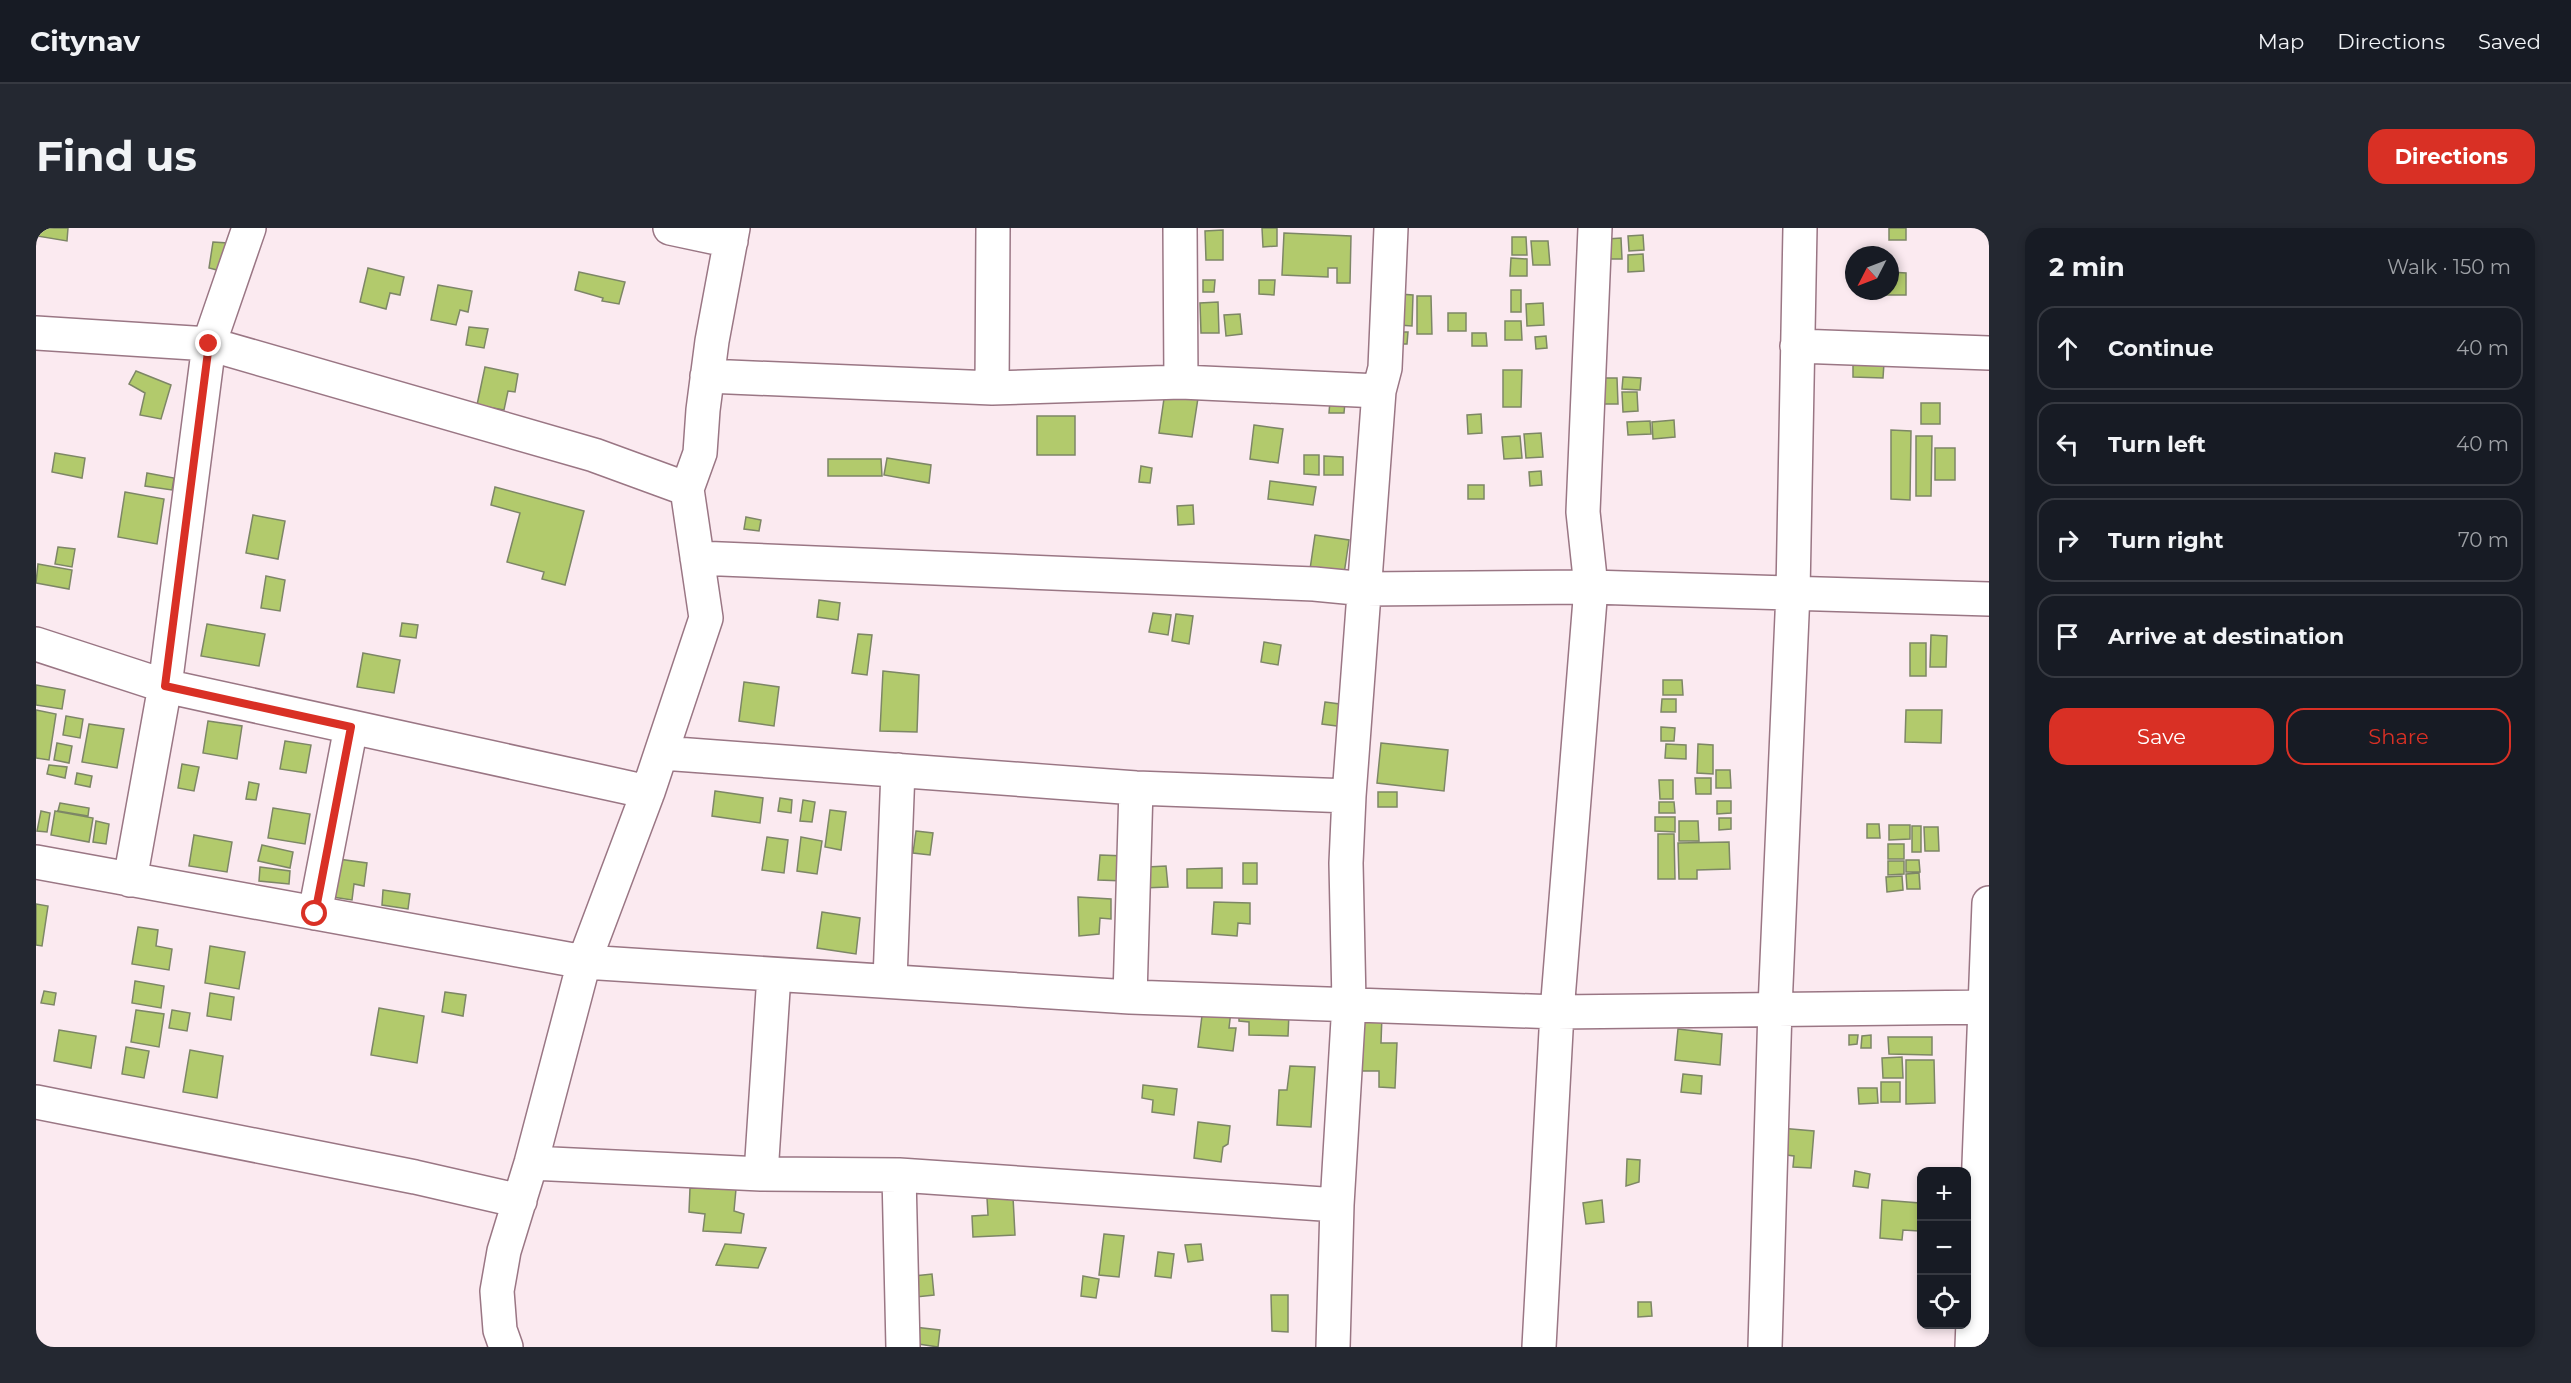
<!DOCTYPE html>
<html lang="en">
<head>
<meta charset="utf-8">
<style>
	:root { --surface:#171b24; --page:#242831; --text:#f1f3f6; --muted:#9ea1a6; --line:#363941; --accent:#d93025 }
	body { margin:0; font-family:Montserrat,sans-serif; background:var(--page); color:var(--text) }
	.controls { position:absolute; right:18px; bottom:18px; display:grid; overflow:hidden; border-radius:12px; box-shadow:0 3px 9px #0003 }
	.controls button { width:54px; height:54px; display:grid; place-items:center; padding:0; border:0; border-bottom:2px solid var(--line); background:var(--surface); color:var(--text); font:30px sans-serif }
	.compass { position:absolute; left:1809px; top:18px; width:54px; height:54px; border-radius:50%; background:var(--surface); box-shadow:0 3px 9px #0003; rotate:228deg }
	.stop { position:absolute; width:18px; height:18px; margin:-14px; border:4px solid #d93025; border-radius:50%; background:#fff }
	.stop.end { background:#d93025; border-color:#fff; box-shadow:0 2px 6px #0008 }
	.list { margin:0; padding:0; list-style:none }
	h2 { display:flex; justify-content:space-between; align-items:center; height:78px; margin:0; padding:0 24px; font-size:26px }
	h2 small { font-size:20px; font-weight:400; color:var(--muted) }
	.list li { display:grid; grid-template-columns:39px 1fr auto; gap:18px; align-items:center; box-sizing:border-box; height:84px; margin:0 12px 12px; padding:0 12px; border:2px solid var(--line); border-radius:18px }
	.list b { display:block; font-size:22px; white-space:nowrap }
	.list em { font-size:20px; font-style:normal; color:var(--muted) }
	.actions { display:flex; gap:12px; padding:18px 24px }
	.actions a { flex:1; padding:14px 0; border:2px solid var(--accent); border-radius:18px; text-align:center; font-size:21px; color:var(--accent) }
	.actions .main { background:var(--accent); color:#fff }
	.icon { flex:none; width:33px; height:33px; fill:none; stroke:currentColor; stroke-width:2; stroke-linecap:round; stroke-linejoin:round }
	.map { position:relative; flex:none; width:1953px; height:1119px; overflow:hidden; border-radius:18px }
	header { display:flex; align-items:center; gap:36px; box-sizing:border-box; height:84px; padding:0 30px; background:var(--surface); border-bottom:2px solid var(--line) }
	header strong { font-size:28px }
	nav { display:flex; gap:33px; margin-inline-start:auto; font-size:21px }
	.intro { display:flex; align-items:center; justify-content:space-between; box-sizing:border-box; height:144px; padding:0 36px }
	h1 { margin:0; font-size:42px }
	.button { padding:15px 27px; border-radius:18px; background:var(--accent); color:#fff; font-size:21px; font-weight:700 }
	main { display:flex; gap:36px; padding:0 36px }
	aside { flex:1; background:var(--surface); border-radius:18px; box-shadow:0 3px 9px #0003 }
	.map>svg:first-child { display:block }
</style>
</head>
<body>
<header>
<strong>Citynav</strong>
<nav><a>Map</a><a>Directions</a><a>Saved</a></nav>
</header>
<div class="intro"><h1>Find us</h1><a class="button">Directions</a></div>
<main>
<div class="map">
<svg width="1953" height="1119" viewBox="0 0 1953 1119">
	<rect width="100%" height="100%" fill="#fbeaf0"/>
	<path fill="#b2ca6c" stroke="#7d8666" stroke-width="1.5" d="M 3,0 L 32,0 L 31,13 L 1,8 Z
		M 1226,0 L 1241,0 L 1241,18 L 1227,19 Z
		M 1853,0 L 1870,0 L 1870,12 L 1853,12 Z
		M 1187,2 L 1187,32 L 1170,32 L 1169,3 Z
		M 1248,5 L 1315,8 L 1314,55 L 1301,55 L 1301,40 L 1292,40 L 1292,49 L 1246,47 Z
		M 1607,7 L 1608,22 L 1593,23 L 1592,8 Z
		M 1476,9 L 1490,9 L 1491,27 L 1476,27 Z
		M 1585,10 L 1586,31 L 1571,31 L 1571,11 Z
		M 1495,13 L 1512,13 L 1514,37 L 1497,37 Z
		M 177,14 L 192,15 L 185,43 L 173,40 Z
		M 1607,26 L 1608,43 L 1592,44 L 1592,27 Z
		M 1475,30 L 1491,31 L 1491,48 L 1474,48 Z
		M 332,40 L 368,49 L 364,67 L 354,65 L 350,81 L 324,74 Z
		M 543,44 L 589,54 L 583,76 L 566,73 L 567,70 L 539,62 Z
		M 1854,44 L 1870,45 L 1870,67 L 1850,67 L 1850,63 L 1854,63 Z
		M 1167,52 L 1179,52 L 1178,64 L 1167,64 Z
		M 1223,52 L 1239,52 L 1238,67 L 1223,66 Z
		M 402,57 L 436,63 L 432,84 L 424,82 L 420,97 L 395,92 Z
		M 1475,62 L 1485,62 L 1485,84 L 1475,84 Z
		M 1363,66 L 1377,67 L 1376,98 L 1363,97 Z
		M 1381,68 L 1395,68 L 1396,106 L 1381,106 Z
		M 1182,74 L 1183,105 L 1165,105 L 1164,75 Z
		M 1507,75 L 1508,97 L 1491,98 L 1490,76 Z
		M 1412,85 L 1430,85 L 1430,103 L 1412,103 Z
		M 1204,86 L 1206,106 L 1190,108 L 1188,87 Z
		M 1469,93 L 1485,93 L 1486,112 L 1469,112 Z
		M 433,99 L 452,101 L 448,120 L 430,117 Z
		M 1361,104 L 1372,104 L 1371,116 L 1361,116 Z
		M 1436,105 L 1450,105 L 1451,118 L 1436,118 Z
		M 1510,108 L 1511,120 L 1500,121 L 1499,109 Z
		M 1817,134 L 1848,135 L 1847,150 L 1817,149 Z
		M 449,139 L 482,146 L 479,164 L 472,163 L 468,182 L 441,177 Z
		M 1467,142 L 1486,142 L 1485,179 L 1467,179 Z
		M 100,143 L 135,157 L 125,191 L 104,187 L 109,165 L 93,156 Z
		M 1587,149 L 1605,150 L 1604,162 L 1586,161 Z
		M 1566,150 L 1581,150 L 1582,176 L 1567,176 Z
		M 1129,164 L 1162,170 L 1156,209 L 1123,205 Z
		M 1586,164 L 1601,164 L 1602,183 L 1587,184 Z
		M 1294,173 L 1309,174 L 1308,185 L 1293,185 Z
		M 1885,175 L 1904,175 L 1904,196 L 1885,196 Z
		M 1445,186 L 1446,205 L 1432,206 L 1431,187 Z
		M 1001,188 L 1039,188 L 1039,227 L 1001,227 Z
		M 1638,192 L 1639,209 L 1617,211 L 1616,194 Z
		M 1614,193 L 1615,206 L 1592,207 L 1591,194 Z
		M 1218,197 L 1247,201 L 1242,235 L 1214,231 Z
		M 1855,202 L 1875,203 L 1874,272 L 1855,271 Z
		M 1505,205 L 1507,229 L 1490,230 L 1488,206 Z
		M 1484,208 L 1486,230 L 1468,231 L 1466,209 Z
		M 1880,208 L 1896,208 L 1895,268 L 1880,268 Z
		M 1899,220 L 1919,220 L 1919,252 L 1899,252 Z
		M 19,225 L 49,230 L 46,250 L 16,244 Z
		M 1268,227 L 1283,227 L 1283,247 L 1268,246 Z
		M 1288,228 L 1307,229 L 1307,247 L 1288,247 Z
		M 851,230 L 895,237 L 893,255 L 848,247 Z
		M 792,231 L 845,231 L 846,248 L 792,248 Z
		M 1105,238 L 1116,240 L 1114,255 L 1103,254 Z
		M 1505,243 L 1506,257 L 1494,258 L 1493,244 Z
		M 111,245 L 138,250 L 136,262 L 109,258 Z
		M 1234,253 L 1280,259 L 1277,277 L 1232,271 Z
		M 1432,257 L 1448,257 L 1448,271 L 1432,271 Z
		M 459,259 L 548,283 L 529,357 L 506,351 L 508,344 L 471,334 L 484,285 L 455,277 Z
		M 89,264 L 128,271 L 121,316 L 82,309 Z
		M 1157,277 L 1158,296 L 1142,297 L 1141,278 Z
		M 217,287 L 249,293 L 242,331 L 210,325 Z
		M 710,289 L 725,292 L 723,303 L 708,301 Z
		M 1279,307 L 1313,312 L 1307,353 L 1273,348 Z
		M 22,319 L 39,321 L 36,339 L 19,336 Z
		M 2,336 L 36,342 L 33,361 L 0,355 Z
		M 230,348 L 249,352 L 244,383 L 225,380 Z
		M 783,372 L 804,375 L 802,392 L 781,389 Z
		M 1117,385 L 1135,387 L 1132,407 L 1113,404 Z
		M 1140,386 L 1157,388 L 1153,416 L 1136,413 Z
		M 366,395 L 382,397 L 380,410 L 364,408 Z
		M 171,396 L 229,406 L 223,438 L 165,428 Z
		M 822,406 L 836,407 L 831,447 L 816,445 Z
		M 1895,407 L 1911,408 L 1910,439 L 1894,439 Z
		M 1228,414 L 1245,417 L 1242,437 L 1225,434 Z
		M 1874,415 L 1890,415 L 1890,448 L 1874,448 Z
		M 327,425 L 364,432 L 358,465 L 321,459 Z
		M 847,443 L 883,447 L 881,504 L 844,503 Z
		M 1627,452 L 1646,452 L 1647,467 L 1627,467 Z
		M 708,454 L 743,459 L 738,498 L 703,493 Z
		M 0,457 L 29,462 L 26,481 L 0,477 Z
		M 1626,471 L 1640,471 L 1640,484 L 1625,484 Z
		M 1289,474 L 1311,477 L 1308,499 L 1286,496 Z
		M 0,482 L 20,486 L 13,532 L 0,530 Z
		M 1870,482 L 1906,482 L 1905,515 L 1869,514 Z
		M 30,488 L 47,491 L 44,510 L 27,507 Z
		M 172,493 L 206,498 L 201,531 L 167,525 Z
		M 53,496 L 88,501 L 81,540 L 46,534 Z
		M 1625,499 L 1639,500 L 1638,513 L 1625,513 Z
		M 249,513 L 275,517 L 270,545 L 244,541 Z
		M 21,515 L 36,518 L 33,535 L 18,532 Z
		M 1345,515 L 1412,522 L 1408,563 L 1341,555 Z
		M 1630,516 L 1650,517 L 1650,531 L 1629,530 Z
		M 1662,516 L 1677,517 L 1677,546 L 1661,545 Z
		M 146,536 L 163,539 L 158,563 L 142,560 Z
		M 13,537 L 31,539 L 29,550 L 11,546 Z
		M 1680,542 L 1694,542 L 1695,560 L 1680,560 Z
		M 41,545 L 56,548 L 54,559 L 39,556 Z
		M 1659,550 L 1675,550 L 1675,566 L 1660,566 Z
		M 1623,552 L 1637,552 L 1637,571 L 1624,571 Z
		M 213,554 L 223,556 L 220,572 L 210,571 Z
		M 679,563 L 727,570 L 724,595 L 676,588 Z
		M 1342,564 L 1361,564 L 1361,579 L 1342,579 Z
		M 744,570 L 756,572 L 755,585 L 742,583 Z
		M 767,572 L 779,574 L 776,594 L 764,593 Z
		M 1681,573 L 1695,573 L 1695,585 L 1681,586 Z
		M 1623,574 L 1638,574 L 1639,585 L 1623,585 Z
		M 24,575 L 53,580 L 52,588 L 22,583 Z
		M 237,580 L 274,586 L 269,616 L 232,610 Z
		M 794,582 L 810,584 L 805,622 L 789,619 Z
		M 5,583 L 14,585 L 11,604 L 1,603 Z
		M 19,583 L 57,590 L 53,614 L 15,607 Z
		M 1619,589 L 1639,589 L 1639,604 L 1619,603 Z
		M 1683,590 L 1695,590 L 1695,601 L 1683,602 Z
		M 60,593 L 73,596 L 70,616 L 57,614 Z
		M 1643,593 L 1662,593 L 1663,613 L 1643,613 Z
		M 1831,596 L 1843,596 L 1844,610 L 1831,610 Z
		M 1853,597 L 1874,597 L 1874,611 L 1853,612 Z
		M 1876,598 L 1885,598 L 1885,624 L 1876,624 Z
		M 1888,599 L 1902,599 L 1903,623 L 1889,623 Z
		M 880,603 L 897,605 L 894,627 L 877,625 Z
		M 1622,606 L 1638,606 L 1639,651 L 1622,651 Z
		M 158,607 L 196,614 L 191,644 L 153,638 Z
		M 731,609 L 752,612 L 748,645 L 726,642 Z
		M 765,609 L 786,613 L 781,646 L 761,643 Z
		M 1693,614 L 1694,641 L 1661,642 L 1661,651 L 1643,651 L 1642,615 Z
		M 1852,616 L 1868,616 L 1868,631 L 1852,631 Z
		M 226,617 L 257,624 L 254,640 L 222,633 Z
		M 1064,627 L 1090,628 L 1089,653 L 1062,652 Z
		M 295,630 L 331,635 L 328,658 L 318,656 L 316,672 L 290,668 Z
		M 1870,632 L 1883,632 L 1884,644 L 1870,644 Z
		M 1852,633 L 1868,633 L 1868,646 L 1852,647 Z
		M 1207,635 L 1221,635 L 1221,656 L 1207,656 Z
		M 1130,638 L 1132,659 L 1107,660 L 1111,639 Z
		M 224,639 L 254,643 L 253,656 L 223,653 Z
		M 1186,640 L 1186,660 L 1151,660 L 1151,641 Z
		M 1883,645 L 1884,661 L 1871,661 L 1870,646 Z
		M 1866,648 L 1867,662 L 1851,664 L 1850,649 Z
		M 347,662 L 374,666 L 372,681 L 346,677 Z
		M 1042,669 L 1075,671 L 1075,691 L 1064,690 L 1063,706 L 1043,708 Z
		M 1178,674 L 1214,675 L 1214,696 L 1202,695 L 1201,708 L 1176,706 Z
		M 0,676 L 12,678 L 6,718 L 0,717 Z
		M 786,684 L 824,690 L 820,726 L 781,720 Z
		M 102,699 L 122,702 L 120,718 L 136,721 L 133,742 L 96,736 Z
		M 174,718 L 209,724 L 203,761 L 169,755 Z
		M 99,753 L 128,758 L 125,780 L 96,775 Z
		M 8,763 L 20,765 L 18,777 L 5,775 Z
		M 409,764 L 430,767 L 427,788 L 406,784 Z
		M 174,765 L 198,769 L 195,792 L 171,788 Z
		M 343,780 L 388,788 L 381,835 L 335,827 Z
		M 1167,780 L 1195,783 L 1193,800 L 1200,800 L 1197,823 L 1162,819 Z
		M 100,782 L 128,786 L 123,819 L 95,814 Z
		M 136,782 L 154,785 L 151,803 L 133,800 Z
		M 1203,784 L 1253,785 L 1252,808 L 1213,807 L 1213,794 L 1203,793 Z
		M 1326,786 L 1346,787 L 1345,815 L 1361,815 L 1359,860 L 1343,859 L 1343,843 L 1324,843 Z
		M 1642,801 L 1686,806 L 1684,837 L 1639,832 Z
		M 23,802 L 60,808 L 55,840 L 18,833 Z
		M 1813,807 L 1822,807 L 1821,816 L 1813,817 Z
		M 1835,807 L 1835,820 L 1825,820 L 1826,808 Z
		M 1852,809 L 1896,809 L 1896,827 L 1853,826 Z
		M 90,819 L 113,823 L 108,850 L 86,846 Z
		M 154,822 L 187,828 L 181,870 L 147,864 Z
		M 1866,829 L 1867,850 L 1847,850 L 1846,830 Z
		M 1870,832 L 1898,832 L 1899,875 L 1870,876 Z
		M 1254,838 L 1279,839 L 1275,899 L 1241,897 L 1243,862 L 1251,862 Z
		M 1647,846 L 1666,848 L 1665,866 L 1645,864 Z
		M 1845,854 L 1864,854 L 1864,874 L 1845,874 Z
		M 1107,857 L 1141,861 L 1138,887 L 1116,884 L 1117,872 L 1106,870 Z
		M 1822,860 L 1841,860 L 1842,875 L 1823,876 Z
		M 1162,894 L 1194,898 L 1192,916 L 1187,919 L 1185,934 L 1158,930 Z
		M 1744,900 L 1778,903 L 1775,940 L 1757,939 L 1758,928 L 1742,926 Z
		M 1591,931 L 1604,932 L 1603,954 L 1590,958 Z
		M 1819,943 L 1834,946 L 1832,960 L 1817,958 Z
		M 654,960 L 700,961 L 698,983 L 708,986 L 705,1005 L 667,1003 L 669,986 L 653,984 Z
		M 977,969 L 979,1007 L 937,1009 L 936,988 L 952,987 L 951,970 Z
		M 1566,972 L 1568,994 L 1550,996 L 1547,975 Z
		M 1846,972 L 1884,975 L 1883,1003 L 1867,1002 L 1866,1012 L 1844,1010 Z
		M 1068,1006 L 1088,1008 L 1083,1049 L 1063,1047 Z
		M 689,1016 L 730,1020 L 722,1040 L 680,1037 Z
		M 1165,1016 L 1167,1032 L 1152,1034 L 1149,1017 Z
		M 1122,1024 L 1138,1026 L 1135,1050 L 1119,1048 Z
		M 896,1046 L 898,1067 L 880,1069 L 878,1048 Z
		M 1047,1048 L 1063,1051 L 1060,1070 L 1045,1068 Z
		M 1235,1067 L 1252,1067 L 1252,1104 L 1236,1103 Z
		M 1602,1074 L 1615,1074 L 1616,1088 L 1602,1089 Z
		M 878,1099 L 904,1102 L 902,1119 L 876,1115 Z"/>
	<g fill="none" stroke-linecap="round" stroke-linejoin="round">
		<g stroke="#9a7684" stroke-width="36">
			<path id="minor" d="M 634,0 L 695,13
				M 1144,0 L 1145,154
				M 0,105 L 173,116 L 558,227 L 651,261
				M 1761,118 L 1953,125
				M 671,148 L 956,160 L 1145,154 L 1343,163
				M 956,160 L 957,0
				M 661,330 L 1278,356 L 1330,361 L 1555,359 L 1953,371
				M 0,416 L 129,458 L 612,564
				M 626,525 L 1100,560 L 1313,568
				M 0,634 L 548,734 L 1094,769 L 1521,784 L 1953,779
				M 94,652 L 129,458 L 173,116 L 213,0
				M 279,685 L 315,499
				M 854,752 L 862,542
				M 1094,769 L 1100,560
				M 0,874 L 379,949 L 484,973
				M 495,935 L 725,946 L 863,947 L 1301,977
				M 725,946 L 738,747
				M 863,947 L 867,1119
				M 470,1119 L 464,1102 L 461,1063 L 468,1023 L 495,935 L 548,734 L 612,564 L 670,390 L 651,261 L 664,225 L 667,182 L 676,113 L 697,0
				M 1297,1119 L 1301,977 L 1313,775 L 1310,635 L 1313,568 L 1343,163 L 1349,140 L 1355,0
				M 1503,1119 L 1521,784 L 1555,359 L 1547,284 L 1559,0
				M 1729,1119 L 1739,780 L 1757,364 L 1764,0
				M 1936,1119 L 1953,675"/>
		</g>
		<use href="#minor" stroke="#fff" stroke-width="33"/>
	</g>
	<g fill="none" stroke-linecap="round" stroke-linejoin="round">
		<path stroke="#d93025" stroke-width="8" d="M 173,116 L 129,458 L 315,499 L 279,686"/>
	</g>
</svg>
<div class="controls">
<button>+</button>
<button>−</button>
<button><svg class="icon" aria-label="locate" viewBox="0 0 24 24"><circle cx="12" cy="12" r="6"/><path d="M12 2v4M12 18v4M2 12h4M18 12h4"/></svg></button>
</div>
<svg class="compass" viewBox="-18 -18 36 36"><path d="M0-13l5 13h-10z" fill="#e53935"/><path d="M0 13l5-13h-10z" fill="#9ea1a6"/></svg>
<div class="stop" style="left:279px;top:686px"></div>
<div class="stop end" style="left:173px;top:116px"></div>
</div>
<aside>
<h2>2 min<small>Walk · 150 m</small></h2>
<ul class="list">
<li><svg class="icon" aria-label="ahead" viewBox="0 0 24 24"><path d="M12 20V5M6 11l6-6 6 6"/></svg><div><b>Continue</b></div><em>40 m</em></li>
<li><svg class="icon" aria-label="left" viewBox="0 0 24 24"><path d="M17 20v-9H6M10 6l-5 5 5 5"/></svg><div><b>Turn left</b></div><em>40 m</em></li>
<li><svg class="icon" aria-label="right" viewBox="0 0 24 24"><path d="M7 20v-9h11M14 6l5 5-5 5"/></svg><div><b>Turn right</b></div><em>70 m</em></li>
<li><svg class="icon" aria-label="arrive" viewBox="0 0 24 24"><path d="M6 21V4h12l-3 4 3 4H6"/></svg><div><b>Arrive at destination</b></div></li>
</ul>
<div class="actions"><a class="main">Save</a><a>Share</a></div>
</aside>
</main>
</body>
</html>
